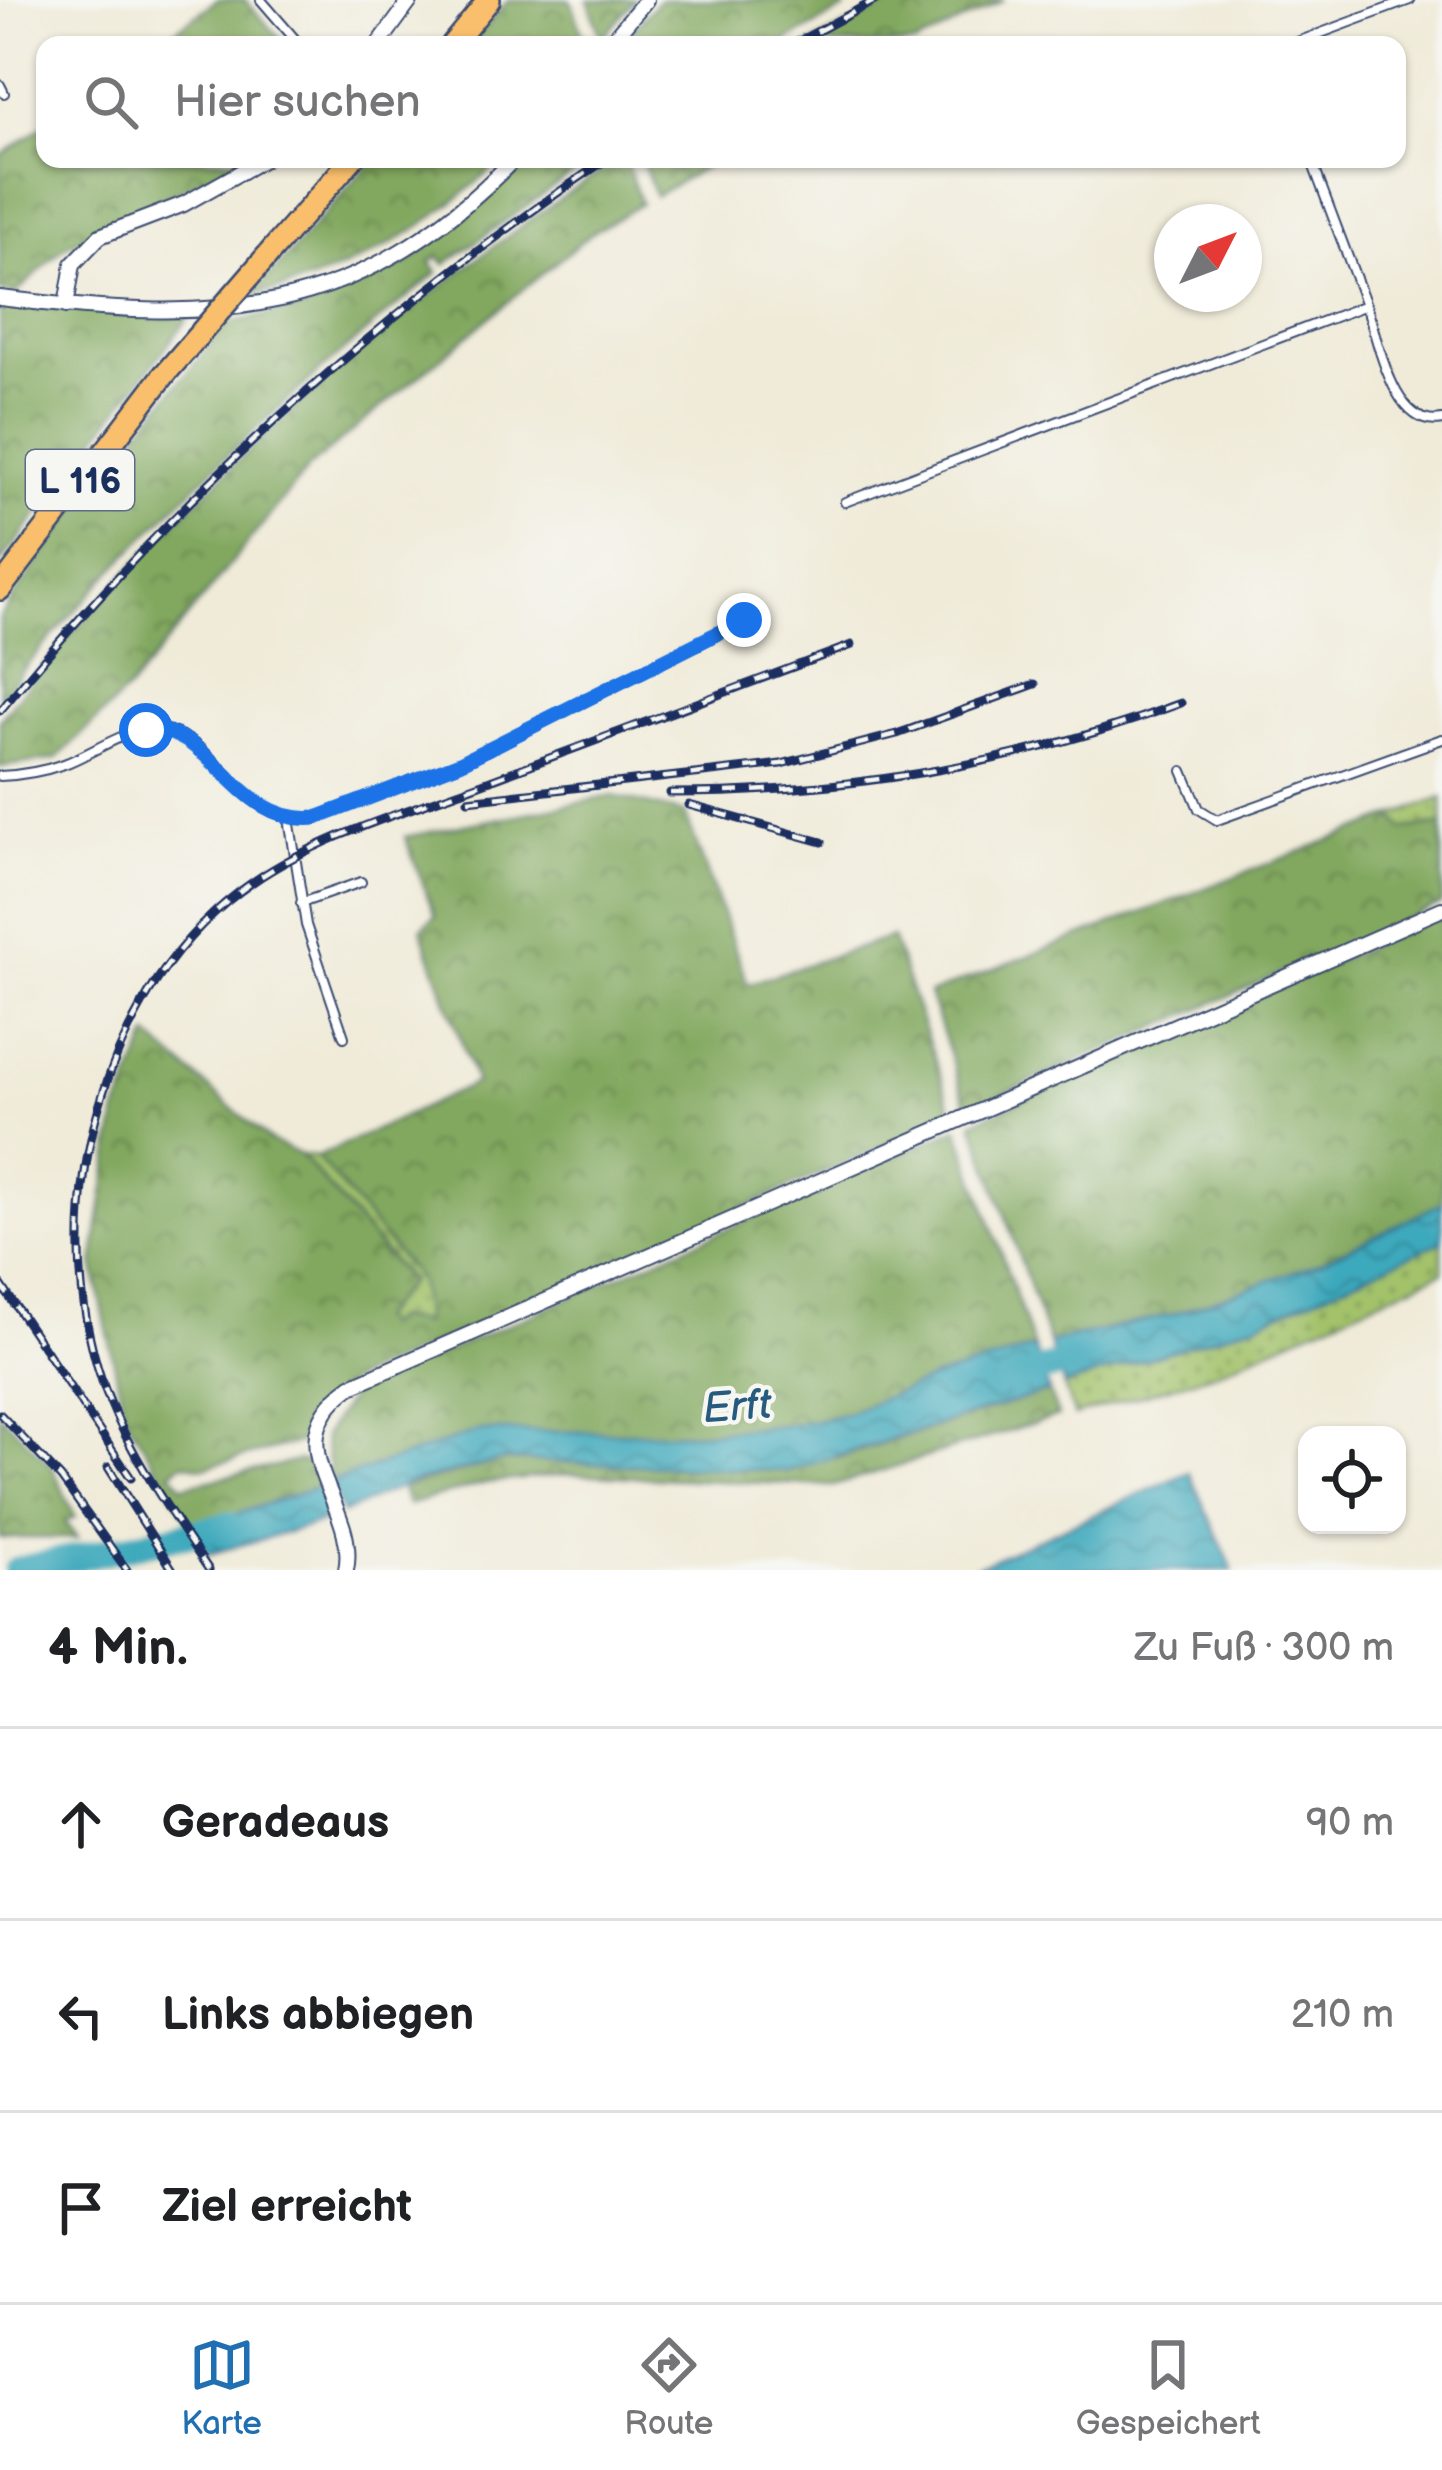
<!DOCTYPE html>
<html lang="de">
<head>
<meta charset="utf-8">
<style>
	:root { --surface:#fff; --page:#f6f6f6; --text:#202124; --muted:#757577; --line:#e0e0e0; --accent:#1f6fb2 }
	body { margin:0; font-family:"Balsamiq Sans",sans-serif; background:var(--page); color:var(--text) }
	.controls { position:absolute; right:36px; bottom:36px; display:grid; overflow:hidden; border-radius:24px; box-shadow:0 3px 9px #0004 }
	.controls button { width:108px; height:108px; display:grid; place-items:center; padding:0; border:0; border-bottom:3px solid var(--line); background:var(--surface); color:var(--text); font:60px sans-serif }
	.compass { position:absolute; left:1154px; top:204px; width:108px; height:108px; border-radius:50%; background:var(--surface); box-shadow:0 3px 9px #0004; rotate:48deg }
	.stop { position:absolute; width:36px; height:36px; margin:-27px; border:9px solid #1a73e8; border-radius:50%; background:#fff }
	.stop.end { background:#1a73e8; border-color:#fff; box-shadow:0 3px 12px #0008 }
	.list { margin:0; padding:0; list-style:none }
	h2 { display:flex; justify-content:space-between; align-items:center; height:156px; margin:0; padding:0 48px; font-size:51px }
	h2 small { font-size:39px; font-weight:400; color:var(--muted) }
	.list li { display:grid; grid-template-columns:78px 1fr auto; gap:36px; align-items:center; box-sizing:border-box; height:192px; padding:0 48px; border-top:3px solid var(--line) }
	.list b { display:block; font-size:45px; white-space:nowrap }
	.list em { font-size:39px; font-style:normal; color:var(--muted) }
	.icon { flex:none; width:66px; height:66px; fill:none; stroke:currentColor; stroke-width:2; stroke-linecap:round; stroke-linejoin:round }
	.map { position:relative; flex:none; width:1442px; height:1570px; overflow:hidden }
	.search { position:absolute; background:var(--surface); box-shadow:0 3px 9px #0004; left:36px; right:36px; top:36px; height:132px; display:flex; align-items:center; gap:30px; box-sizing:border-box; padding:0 42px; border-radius:24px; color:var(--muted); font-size:45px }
	.sheet { height:732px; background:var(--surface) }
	nav { display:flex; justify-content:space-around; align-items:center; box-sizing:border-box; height:168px; border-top:3px solid var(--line); background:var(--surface); font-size:33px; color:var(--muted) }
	nav a { display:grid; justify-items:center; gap:6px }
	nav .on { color:var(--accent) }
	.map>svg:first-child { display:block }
</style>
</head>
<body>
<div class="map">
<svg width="1442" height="1570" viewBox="0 0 1442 1570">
	<defs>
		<pattern id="grass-dots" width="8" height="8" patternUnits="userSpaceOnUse" patternTransform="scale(3)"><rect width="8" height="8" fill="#a3c26a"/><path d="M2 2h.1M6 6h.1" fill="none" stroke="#849e5a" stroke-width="1.8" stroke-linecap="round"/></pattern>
		<pattern id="forest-crowns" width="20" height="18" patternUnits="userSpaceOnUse" patternTransform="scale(3)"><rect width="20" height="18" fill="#82a85e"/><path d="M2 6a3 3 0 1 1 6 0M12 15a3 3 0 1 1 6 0" fill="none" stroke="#6a8951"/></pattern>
		<pattern id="water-waves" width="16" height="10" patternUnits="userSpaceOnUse" patternTransform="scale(3)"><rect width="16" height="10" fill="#3ca9bc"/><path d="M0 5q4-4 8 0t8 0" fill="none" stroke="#328a9c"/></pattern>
	</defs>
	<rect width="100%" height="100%" fill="#f6f6f2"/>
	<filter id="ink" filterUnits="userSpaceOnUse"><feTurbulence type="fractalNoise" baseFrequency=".00833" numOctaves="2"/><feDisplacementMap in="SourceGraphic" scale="24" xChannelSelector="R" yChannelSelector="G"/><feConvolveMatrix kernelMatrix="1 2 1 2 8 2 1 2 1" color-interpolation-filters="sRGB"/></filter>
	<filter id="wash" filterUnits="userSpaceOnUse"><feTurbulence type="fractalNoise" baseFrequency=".004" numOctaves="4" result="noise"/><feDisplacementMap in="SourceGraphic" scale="48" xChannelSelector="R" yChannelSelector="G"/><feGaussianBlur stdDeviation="2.7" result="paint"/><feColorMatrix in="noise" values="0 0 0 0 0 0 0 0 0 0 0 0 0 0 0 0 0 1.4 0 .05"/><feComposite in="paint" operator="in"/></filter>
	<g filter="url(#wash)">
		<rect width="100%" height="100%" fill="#f0ebd9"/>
		<path fill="url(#grass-dots)" stroke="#5f7864" stroke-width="3" d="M 1442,798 L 1442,825 L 1402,829 L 1393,816 Z
			M 301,1155 L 317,1157 L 419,1280 L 427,1319 L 424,1323 L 395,1318 L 385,1327 L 378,1319 L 409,1281 Z
			M 1442,1241 L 1442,1272 L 1211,1374 L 1074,1416 L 1064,1386 L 1254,1324 Z"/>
		<path fill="url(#forest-crowns)" stroke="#4e6c5e" stroke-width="3" d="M 217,0 L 245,0 L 286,45 L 155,45 Z
			M 508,0 L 571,0 L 586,45 L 470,45 Z
			M 588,0 L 635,0 L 602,39 Z
			M 659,0 L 841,0 L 845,9 L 779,45 L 619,45 Z
			M 899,0 L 1004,0 L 915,45 L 808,45 Z
			M 45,125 L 45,159 L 243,159 L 64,247 L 16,294 L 0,291 L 0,156 Z
			M 373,159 L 503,159 C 428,229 353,275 252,296 Z
			M 525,159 L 593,159 L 445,264 L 438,256 L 430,262 L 438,272 C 279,400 131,540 0,697 L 0,616 L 82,501 L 228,323 L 308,307 L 409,262 Z
			M 619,159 L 625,159 L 641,204 L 591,233 L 309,467 L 130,688 L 56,759 L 0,767 L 0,719 C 174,502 386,312 619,159 Z
			M 642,159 L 719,159 L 655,196 Z
			M 0,298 L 161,318 L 192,313 L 0,564 Z
			M 613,796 L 685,813 L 748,984 L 892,937 L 954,1115 L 351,1381 L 324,1405 L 308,1440 L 205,1467 L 183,1463 L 171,1472 L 183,1486 L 298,1461 L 309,1463 L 319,1487 L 193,1528 L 125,1415 L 93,1263 L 117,1112 L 149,1036 L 270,1141 L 301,1155 L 409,1282 L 378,1319 L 384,1326 L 395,1318 L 424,1323 L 419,1280 L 317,1157 L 476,1083 L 421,929 L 435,916 L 405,837 Z
			M 1393,816 L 1403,829 L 1442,825 L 1442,904 L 968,1109 L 929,994 Z
			M 1442,914 L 1442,1203 L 1318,1263 L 1174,1314 L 1049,1343 L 973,1122 Z
			M 958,1128 L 1034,1348 L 932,1379 L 845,1414 L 797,1424 L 698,1433 L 479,1431 L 331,1482 L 324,1436 L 353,1392 Z
			M 1049,1391 L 1058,1416 L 833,1486 L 567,1474 L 485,1483 L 408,1505 L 401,1488 L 504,1460 L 838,1458 Z
			M 0,1414 L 52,1466 L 75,1517 L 65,1521 L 77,1538 L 0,1538 Z"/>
		<path fill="url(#water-waves)" stroke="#2c6c8d" stroke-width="3" d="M 1442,1203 L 1442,1241 L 1254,1324 L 1064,1386 L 1049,1343 L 1174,1314 L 1318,1263 Z
			M 1034,1348 L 1049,1391 L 788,1471 L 504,1460 L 408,1483 L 342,1514 L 331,1482 L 479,1431 L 698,1433 L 797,1424 L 845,1414 L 932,1379 Z
			M 1189,1472 L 1233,1570 L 969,1570 Z
			M 319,1487 L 331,1519 L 317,1524 L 209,1554 L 193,1528 Z"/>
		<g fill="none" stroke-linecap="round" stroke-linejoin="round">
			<path stroke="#3ca9bc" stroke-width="27" d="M 1009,1381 L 1092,1354
				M 17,1570 L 230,1525"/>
		</g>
	</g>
	<g filter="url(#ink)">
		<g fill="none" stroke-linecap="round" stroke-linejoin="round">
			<g stroke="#3b4b70" stroke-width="12">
				<path id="lane" d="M 261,0 L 300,45
					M 1289,45 L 1410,0
					M 0,85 L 4,93
					M 1311,159 L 1366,305
					M 845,502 L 1366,305 C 1378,339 1393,430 1442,420
					M 1183,771 L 1199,809 L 1217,820 L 1442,739
					M 0,776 C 22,775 44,771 64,764 C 92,754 129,726 159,729 C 220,736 238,827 316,818 L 460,763 L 744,621
					M 289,818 L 306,925 L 344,1037
					M 301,903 L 361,882"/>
			</g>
			<g stroke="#3b4b70" stroke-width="18">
				<path id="street" d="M 378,45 L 411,0
					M 608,45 L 646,0
					M 0,298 C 214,324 355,323 514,159
					M 66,306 L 73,264 L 100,236 L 184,204 L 264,159
					M 346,1570 C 360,1504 269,1445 351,1386 L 1442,909"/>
			</g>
			<g stroke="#3b4b70" stroke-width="26">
				<path id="primary" d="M 452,45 L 489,0
					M 274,248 L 352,159
					M 0,589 L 164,375"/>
			</g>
			<use href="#lane" stroke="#fff" stroke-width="8"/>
			<use href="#street" stroke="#fff" stroke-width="14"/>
			<use href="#primary" stroke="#f9bf6d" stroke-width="21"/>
			<g stroke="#1b2f5e" stroke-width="9">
				<path id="rail" d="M 792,45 L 876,0
					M 0,711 C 177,497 376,314 607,159
					M 670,793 C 843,793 1018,765 1181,703
					M 468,800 L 781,764 L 897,734 L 1035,684
					M 689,805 L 822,842
					M 0,1283 L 131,1478
					M 0,1414 L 61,1478 L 127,1570
					M 108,1467 L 173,1570
					M 209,1570 C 169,1510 126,1450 102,1381 C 44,1211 102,985 253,882 C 320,836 402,813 477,785 C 602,738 727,691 852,645"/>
			</g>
			<use href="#rail" stroke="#f6f6f2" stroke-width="4.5" stroke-dasharray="14" stroke-linecap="butt"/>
			<g stroke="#3b4b70" stroke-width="26" stroke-linecap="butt">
				<path id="primary-bridge" d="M 164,375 L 274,248"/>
			</g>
			<use href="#primary-bridge" stroke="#f9bf6d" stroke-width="21"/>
		</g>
	</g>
	<g fill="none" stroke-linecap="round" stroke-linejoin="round" filter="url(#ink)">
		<path stroke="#1a73e8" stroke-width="15" d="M 146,730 C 212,724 236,826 316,818 L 460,763 L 744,620"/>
	</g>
	<g text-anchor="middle" stroke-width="9" stroke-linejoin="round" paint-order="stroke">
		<rect fill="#f6f6f2" stroke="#5d6b8a" stroke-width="3" x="26" y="450" width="108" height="60" rx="9"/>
		<g font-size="36" font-weight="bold" fill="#1b2f5e">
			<text x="80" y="493">L 116</text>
		</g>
		<g font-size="42" font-style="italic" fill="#275a7f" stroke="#f6f6f2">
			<text transform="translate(737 1405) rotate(-4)" y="15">Erft</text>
		</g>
	</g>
</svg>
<div class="controls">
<button><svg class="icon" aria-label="locate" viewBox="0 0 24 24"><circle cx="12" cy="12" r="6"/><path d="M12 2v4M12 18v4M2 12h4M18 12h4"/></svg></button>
</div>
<svg class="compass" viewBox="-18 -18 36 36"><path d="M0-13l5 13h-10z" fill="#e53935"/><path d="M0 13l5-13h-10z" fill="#757577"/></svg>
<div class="stop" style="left:146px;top:730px"></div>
<div class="stop end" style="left:744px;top:620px"></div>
<div class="search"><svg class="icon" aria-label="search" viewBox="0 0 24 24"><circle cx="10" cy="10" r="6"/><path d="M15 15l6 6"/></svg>Hier suchen</div>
</div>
<section class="sheet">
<h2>4 Min.<small>Zu Fuß · 300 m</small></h2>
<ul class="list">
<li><svg class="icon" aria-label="ahead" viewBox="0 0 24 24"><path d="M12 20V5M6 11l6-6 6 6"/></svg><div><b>Geradeaus</b></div><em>90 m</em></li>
<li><svg class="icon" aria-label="left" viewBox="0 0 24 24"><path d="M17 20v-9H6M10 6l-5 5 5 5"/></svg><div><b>Links abbiegen</b></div><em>210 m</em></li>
<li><svg class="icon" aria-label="arrive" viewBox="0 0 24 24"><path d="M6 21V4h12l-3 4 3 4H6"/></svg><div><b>Ziel erreicht</b></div></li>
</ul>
</section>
<nav>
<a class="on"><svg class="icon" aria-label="map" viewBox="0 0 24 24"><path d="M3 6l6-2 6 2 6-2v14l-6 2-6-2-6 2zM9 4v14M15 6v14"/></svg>Karte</a>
<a><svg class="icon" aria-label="directions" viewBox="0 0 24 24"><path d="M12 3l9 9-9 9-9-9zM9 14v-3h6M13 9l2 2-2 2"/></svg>Route</a>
<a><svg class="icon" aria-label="saved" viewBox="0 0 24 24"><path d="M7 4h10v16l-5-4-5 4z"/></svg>Gespeichert</a>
</nav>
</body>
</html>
